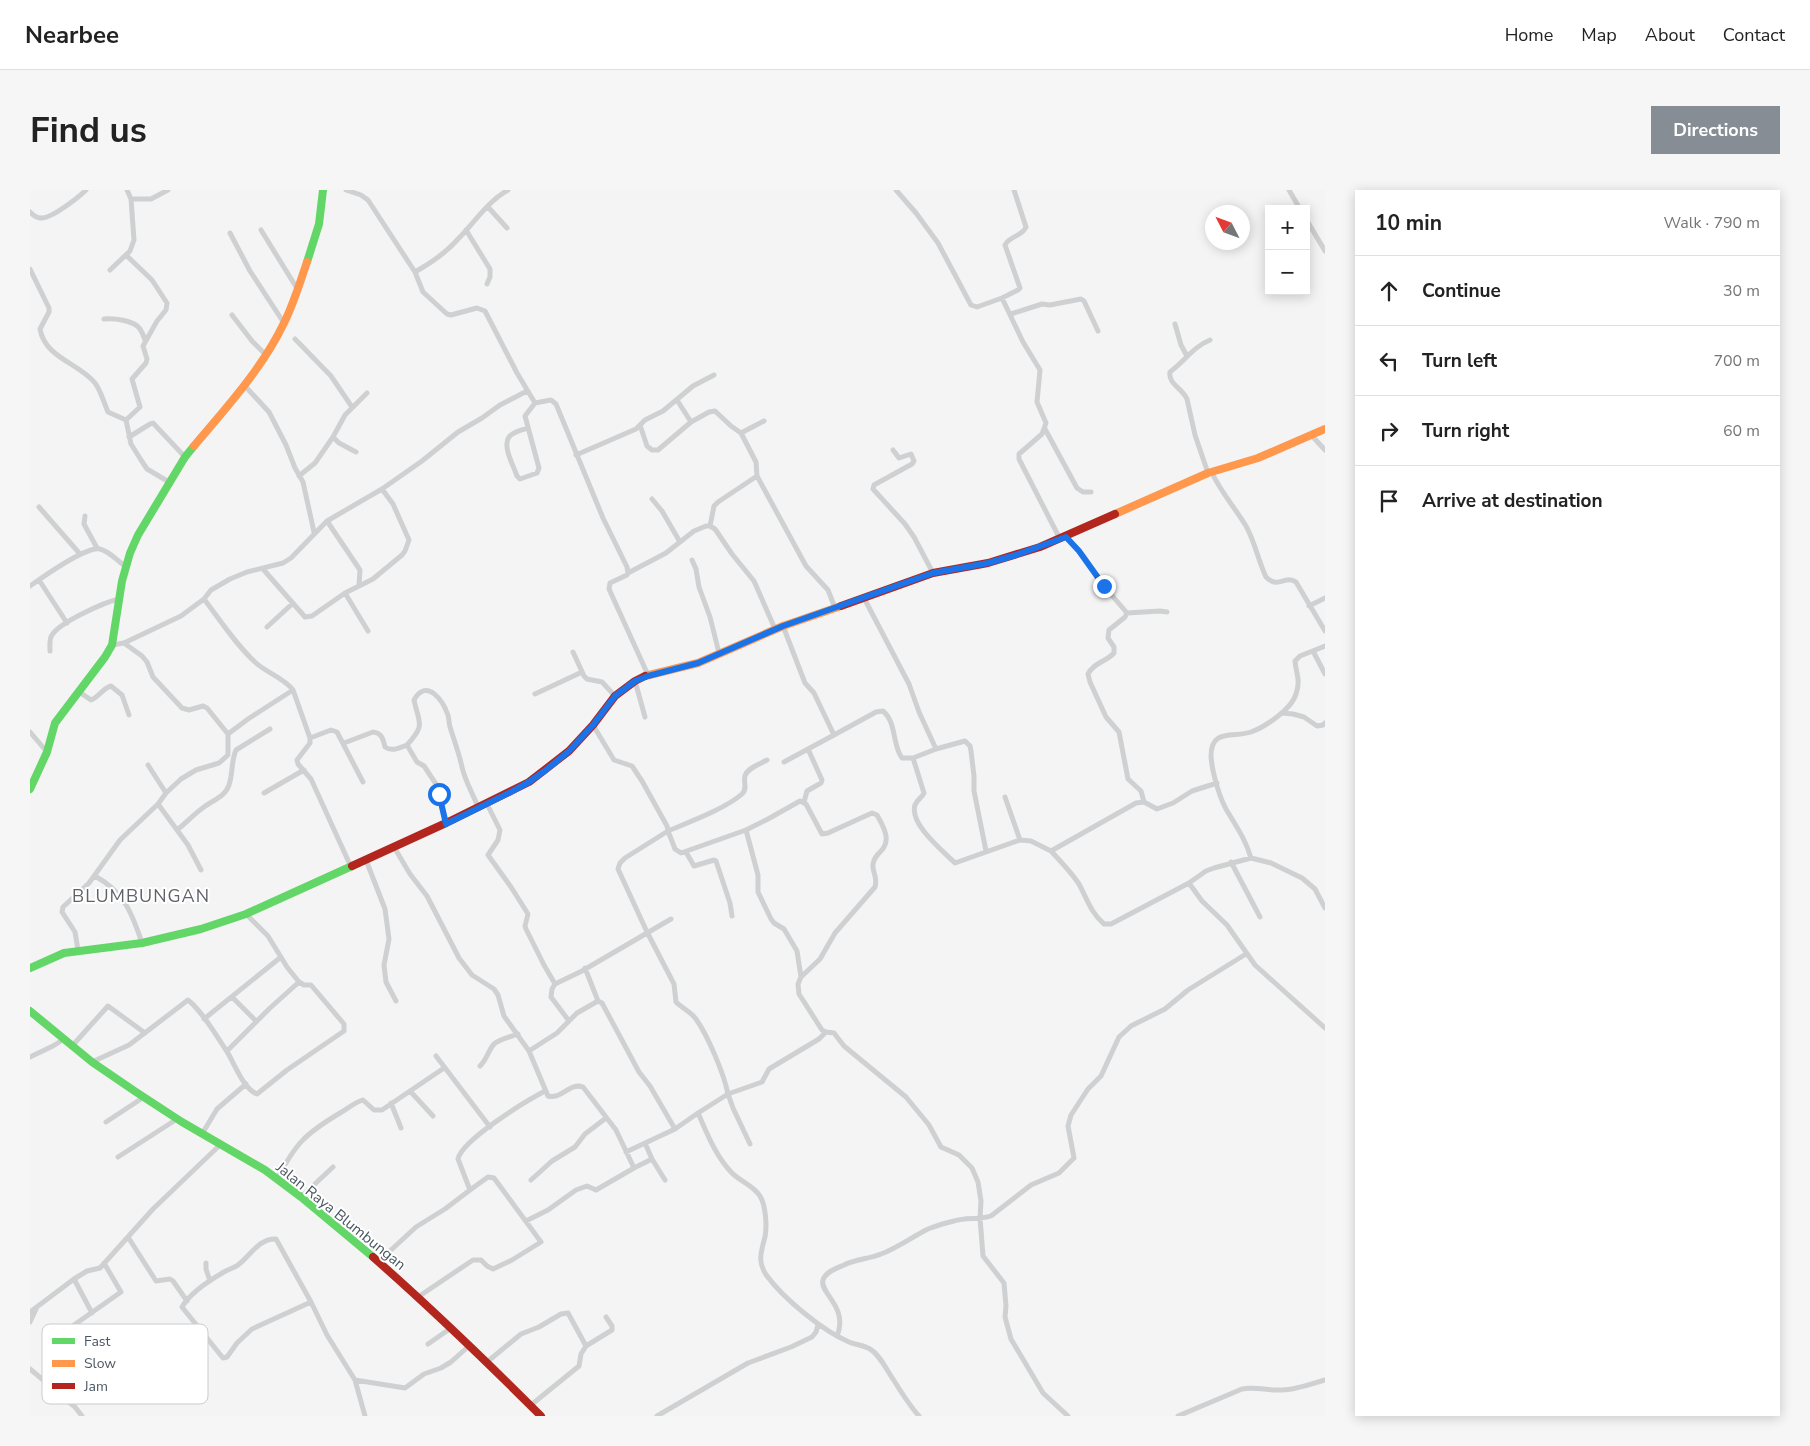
<!DOCTYPE html>
<html lang="en">
<head>
<meta charset="utf-8">
<style>
	:root { --surface:#fff; --page:#f6f6f6; --text:#222; --muted:#767676; --line:#e0e0e0; --accent:#868d94 }
	body { margin:0; font-family:"Nunito Sans",sans-serif; background:var(--page); color:var(--text) }
	.controls { position:absolute; right:15px; top:15px; display:grid; overflow:hidden; border-radius:0px; box-shadow:0 2px 12px #0003 }
	.controls button { width:45px; height:45px; display:grid; place-items:center; padding:0; border:0; border-bottom:1px solid var(--line); background:var(--surface); color:var(--text); font:25px sans-serif }
	.compass { position:absolute; left:1175px; top:15px; width:45px; height:45px; border-radius:50%; background:var(--surface); box-shadow:0 2px 12px #0003; rotate:312deg }
	.stop { position:absolute; width:15px; height:15px; margin:-11px; border:4px solid #1a73e8; border-radius:50%; background:#fff }
	.stop.end { background:#1a73e8; border-color:#fff; box-shadow:0 1px 5px #0008 }
	.list { margin:0; padding:0; list-style:none }
	h2 { display:flex; justify-content:space-between; align-items:center; height:65px; margin:0; padding:0 20px; font-size:21px }
	h2 small { font-size:16px; font-weight:400; color:var(--muted) }
	.list li { display:grid; grid-template-columns:32px 1fr auto; gap:15px; align-items:center; box-sizing:border-box; height:70px; padding:0 20px; border-top:1px solid var(--line) }
	.list b { display:block; font-size:19px; white-space:nowrap }
	.list em { font-size:16px; font-style:normal; color:var(--muted) }
	.icon { flex:none; width:28px; height:28px; fill:none; stroke:currentColor; stroke-width:2; stroke-linecap:round; stroke-linejoin:round }
	.map { position:relative; flex:none; width:1295px; height:1226px; overflow:hidden; border-radius:0px }
	header { display:flex; align-items:center; gap:30px; box-sizing:border-box; height:70px; padding:0 25px; background:var(--surface); border-bottom:1px solid var(--line) }
	header strong { font-size:24px }
	nav { display:flex; gap:28px; margin-inline-start:auto; font-size:18px }
	.intro { display:flex; align-items:center; justify-content:space-between; box-sizing:border-box; height:120px; padding:0 30px }
	h1 { margin:0; font-size:35px }
	.button { padding:12px 22px; border-radius:0px; background:var(--accent); color:#fff; font-size:18px; font-weight:700 }
	main { display:flex; gap:30px; padding:0 30px }
	aside { flex:1; background:var(--surface); border-radius:0px; box-shadow:0 2px 12px #0003 }
	.map>svg:first-child { display:block }
</style>
</head>
<body>
<header>
<strong>Nearbee</strong>
<nav><a>Home</a><a>Map</a><a>About</a><a>Contact</a></nav>
</header>
<div class="intro"><h1>Find us</h1><a class="button">Directions</a></div>
<main>
<div class="map">
<svg width="1295" height="1226" viewBox="0 0 1295 1226">
	<rect width="100%" height="100%" fill="#f4f4f4"/>
	<g fill="none" stroke-linecap="round" stroke-linejoin="round">
		<path stroke="#ced0d2" stroke-width="5" d="M 316,0 L 331,5 L 338,10 L 385,82 C 401,73 416,63 428,49 C 444,33 458,11 478,0
			M 866,0 L 886,23 L 908,53 L 941,115 L 947,117 L 972,108 L 993,152 L 1010,180 L 1007,212 L 1016,233 L 1012,244 L 989,264 L 989,269 L 1030,349
			M 1259,0 L 1270,19
			M 101,9 L 121,9 L 138,0
			M 458,17 L 477,38
			M 0,22 C 3,25 7,28 11,28 C 21,29 49,7 56,0
			M 1276,29 L 1295,61
			M 231,40 L 268,100
			M 436,40 L 460,79 L 460,87 L 457,94
			M 200,43 L 220,81 L 254,133
			M 0,79 L 19,118 L 19,122 L 10,139 C 15,168 49,173 65,193 C 71,201 74,213 78,222 L 96,230 L 101,254 L 111,270 L 117,279 L 139,292
			M 80,80 L 100,61 L 104,50 L 101,9 L 97,0
			M 385,82 L 393,102 L 417,124 L 421,125 L 447,118 L 455,121 L 487,183 L 505,213 L 521,210 L 526,214 L 573,328 L 597,377 L 598,383 L 597,385 L 580,393 L 579,399 L 618,485
			M 972,108 L 988,100 L 990,98 L 975,55 C 979,46 993,46 996,37 L 984,0
			M 981,124 L 1012,114 L 1020,115 L 1051,109 L 1054,111 L 1068,141
			M 202,125 L 222,151 L 235,164
			M 74,129 C 83,128 104,130 110,139 C 112,142 114,147 115,150
			M 1145,134 L 1151,155 L 1157,166
			M 265,149 L 301,186 L 322,217
			M 214,195 L 239,222 L 256,255 L 265,278 L 273,292 L 284,342
			M 647,210 L 661,232 L 679,222 L 685,221 L 701,236 L 711,243 L 734,231
			M 96,230 L 110,217 L 102,189 L 116,173 L 117,169 L 113,156 L 127,131 L 136,120 L 137,113 L 122,90 L 96,65
			M 610,235 L 617,256 L 622,260 L 628,260 L 661,232
			M 498,238 C 493,240 484,241 479,247 C 472,256 484,277 487,286 L 490,289 L 507,283 L 509,278 L 495,226 L 505,213
			M 1015,239 L 1047,298 L 1053,302 L 1061,302
			M 711,243 L 726,272 L 727,286
			M 1282,246 L 1295,260
			M 99,247 L 120,234 L 123,233 L 155,267
			M 303,247 L 309,253 L 326,262
			M 863,260 L 869,268 L 881,264 L 884,271 L 882,274 L 844,295 L 843,299 L 875,334 L 884,347 L 903,383
			M 546,265 L 606,239 L 615,230 L 633,221 L 663,196 L 684,185
			M 1178,283 L 1165,245 L 1157,209 C 1152,198 1138,194 1140,182 C 1155,171 1163,157 1180,150
			M 1182,283 C 1191,302 1205,318 1216,336 C 1225,352 1228,370 1236,387 C 1249,400 1255,384 1266,392 L 1295,441
			M 269,286 L 285,273 L 303,247 L 315,225 L 337,203
			M 622,309 L 632,321 L 650,352
			M 9,317 L 50,364
			M 55,326 L 54,334 L 67,358
			M 297,331 L 330,380 L 329,395
			M 680,336 L 684,316 L 688,312 L 727,286 L 776,376 L 798,400 L 805,418
			M 1036,347 L 1049,361 L 1074,396 L 1097,423 L 1095,427 L 1079,440 L 1078,448 L 1084,457 L 1084,463 C 1076,472 1063,473 1058,484 L 1060,492 L 1076,527 L 1089,542 L 1098,589 L 1111,601 L 1114,612
			M 662,370 L 666,379 L 669,397 L 680,427 L 689,463
			M 233,379 L 275,427 L 282,426 L 315,403 L 343,389 L 372,365 L 375,361 L 379,350 L 363,314 L 352,299
			M 598,383 L 636,363 L 664,341 L 676,336 L 680,336 L 685,339 L 702,364 L 724,391 L 745,439
			M 9,390 L 37,433
			M 0,396 C 13,387 56,356 70,359 C 79,361 89,372 96,377
			M 315,403 L 338,441
			M 834,408 L 879,494 L 889,522 L 906,559 L 935,551 L 940,556 L 941,561 L 944,586 L 944,601 L 956,661
			M 174,409 C 190,430 206,455 226,473 C 237,483 254,488 263,500 L 280,548 L 280,553 L 267,570 L 268,574 L 281,589 L 321,677
			M 1279,416 L 1295,408
			M 1097,423 L 1130,421 L 1137,422
			M 753,436 L 775,493 L 784,503 L 804,545 L 846,522 L 853,521 C 867,533 862,555 872,568 L 883,568 L 906,559
			M 237,437 L 262,414
			M 82,455 L 94,453 L 151,426 L 174,409 L 181,400 L 200,389 L 217,382 L 253,373 L 261,368 L 297,331 L 352,299 L 392,271 L 428,242 L 452,228 L 470,215 L 497,201
			M 20,461 C 20,456 19,449 22,445 C 30,432 75,412 89,409
			M 1283,461 L 1295,484
			M 543,462 L 554,486 L 557,489 L 572,492 L 585,506
			M 605,491 L 615,527
			M 48,501 L 61,510 C 69,507 73,498 81,496 L 92,505 L 99,525
			M 505,504 L 552,482
			M 1252,523 L 1263,524 L 1274,527 L 1287,536 L 1293,535 L 1295,533
			M 563,535 L 584,570 L 602,576 L 612,591 L 637,636 L 638,641 L 595,668 L 590,673 L 588,679 L 617,742 L 644,794 L 646,812 C 652,818 661,822 666,829 C 678,846 694,884 698,904 L 668,923 C 677,943 685,965 701,982 C 709,991 723,995 730,1006 C 736,1016 737,1036 735,1047 C 731,1062 727,1072 737,1086 C 754,1109 793,1141 819,1152 C 826,1155 834,1155 840,1159 C 850,1165 856,1179 863,1189 C 871,1202 879,1215 889,1226
			M 0,542 L 17,562
			M 198,544 L 218,529 L 263,500
			M 280,548 L 301,540 L 307,542 L 333,592
			M 314,553 L 343,542 C 352,543 353,549 355,557 C 362,562 369,558 377,555 L 387,572 L 394,576 L 406,594 L 416,633
			M 377,555 C 396,534 389,534 384,510 C 397,487 413,511 418,525 C 419,529 419,533 420,537 C 424,550 429,563 432,577 C 435,591 443,604 448,617
			M 883,568 L 894,603 C 892,608 887,609 885,615 C 879,634 913,661 925,673 L 990,650 L 1001,651 L 1021,661 L 1106,613 L 1114,612 L 1127,619 L 1143,613 L 1162,601 L 1187,593
			M 737,570 C 730,574 717,578 715,586 C 713,593 718,598 712,604 C 695,619 659,632 638,641 L 645,659 L 651,663 L 716,640 L 738,629 L 770,611 L 776,614 L 792,644 L 798,643 L 842,623 L 847,625 C 853,636 862,650 851,661 C 847,665 844,668 843,674 C 842,683 848,686 845,697 L 805,743 L 790,769 L 771,787
			M 754,572 L 804,545
			M 118,575 L 136,603
			M 234,603 L 274,580
			M 975,607 L 990,650
			M 774,612 L 777,601 L 791,593 L 792,590 L 778,559
			M 128,614 L 158,655 L 171,680
			M 457,614 L 470,640 L 468,650 L 458,665 L 481,697 L 498,724 L 495,736 L 496,739 L 514,775 L 525,794 L 522,799 L 521,807 L 539,831
			M 147,640 C 156,633 164,624 174,617 C 183,610 195,607 199,595 C 203,584 201,571 206,560 L 240,539
			M 716,640 L 728,685 L 728,702 L 741,729 L 744,733 L 754,739 L 767,761 L 771,787 L 768,794 L 769,804 L 792,840 L 796,842 L 804,843 L 814,856 L 876,907 L 899,935 L 911,957 L 929,965 L 942,978 L 948,992 L 951,1011 L 950,1028 L 953,1066 L 974,1093 L 976,1116 L 975,1127 L 981,1149 L 1013,1203 L 1038,1226
			M 364,657 L 380,684 L 397,706 L 429,768 L 442,785 L 464,799 L 468,805 L 474,826 L 499,861 L 518,906 C 531,910 540,892 553,897 L 586,940 L 604,978 L 566,1000 L 557,996 L 546,1000 L 518,1020 L 496,1031
			M 1021,661 C 1031,672 1041,682 1049,694 C 1057,709 1061,723 1074,734 L 1081,734 L 1159,693
			M 656,662 L 664,676 L 684,670 L 686,671 L 700,713 L 702,726
			M 1221,668 C 1215,649 1209,641 1199,624 C 1190,611 1182,582 1181,566 C 1181,538 1204,548 1221,542 C 1235,537 1262,519 1266,504 C 1271,489 1266,484 1265,471 L 1270,466 L 1295,456
			M 336,670 L 355,719 L 359,749 L 354,775 L 356,792 L 366,811
			M 1201,672 L 1230,727
			M 65,686 C 94,702 102,723 112,753
			M 1295,718 L 1285,699 L 1272,688 L 1241,673 L 1221,668 L 1184,678 L 1176,681 L 1159,693 L 1172,711 L 1197,735 L 1225,775 L 1295,838
			M 48,760 L 45,742 L 32,722 L 33,717 L 59,693 L 90,650 L 128,614 L 136,603 L 151,589 L 166,580 L 189,573 L 198,565 L 198,544 L 177,518 L 173,516 L 159,520 L 152,518 L 123,487 L 117,472 L 112,466 L 94,453
			M 555,778 L 568,811 L 572,813 L 609,882 L 620,896 L 645,939
			M 525,794 L 552,781 L 641,729
			M 202,807 L 226,831
			M 174,829 L 251,767
			M 42,856 L 78,816 L 115,843
			M 197,861 L 240,818 L 269,792
			M 499,861 L 527,843 L 547,823 L 568,811
			M 406,866 L 460,937
			M 0,867 L 23,856 L 34,849
			M 62,872 L 99,855 L 158,810 C 172,821 186,845 196,860 C 204,872 213,899 227,904 L 257,880 L 314,841 L 314,834 L 281,795 L 274,795 L 269,792 L 257,777 L 238,746 L 216,724
			M 450,876 C 457,869 458,861 464,854 C 470,849 480,847 488,844
			M 380,901 L 403,926
			M 361,913 L 371,938
			M 76,932 L 114,907
			M 172,944 L 187,919 L 216,894
			M 720,954 L 703,918 L 698,904 L 732,892 L 739,879 L 789,849 L 796,842
			M 596,962 L 645,939 L 668,923
			M 88,967 L 147,929
			M 622,969 L 635,990
			M 604,978 L 622,969 L 615,953
			M 247,989 C 266,953 275,944 310,923 C 317,919 323,914 330,911 L 333,910 L 344,920 L 352,920 L 414,878
			M 501,990 L 522,971 L 545,957 L 555,944 L 576,928
			M 271,1007 L 303,977
			M 98,1047 L 126,1091 L 140,1089 L 143,1091 L 157,1111
			M 348,1072 L 386,1037 L 415,1019 L 440,1000 L 428,969 C 432,950 496,911 515,901
			M 176,1073 L 176,1079 L 180,1091
			M 44,1089 L 62,1123
			M 388,1107 L 443,1070 L 451,1070 L 457,1076 L 463,1079 L 482,1070 L 511,1052 L 464,988 L 458,987 L 440,1000
			M 281,1112 L 222,1139 L 207,1153 L 197,1167 L 193,1168 L 152,1117 C 160,1103 180,1090 194,1082 C 199,1079 204,1078 208,1075 C 220,1066 229,1048 246,1049 L 281,1112 L 297,1145 L 325,1190 L 335,1226
			M 0,1122 L 44,1089 L 57,1081 L 70,1078 L 123,1019 L 191,954
			M 0,1132 L 6,1119
			M 44,1135 L 91,1102 L 74,1073
			M 807,1146 C 819,1117 789,1103 793,1090 C 795,1082 807,1078 814,1075 C 825,1069 839,1069 851,1064 C 867,1058 882,1047 898,1039 C 906,1036 915,1033 924,1031 C 936,1027 949,1030 961,1026 L 1001,995 L 1029,983 L 1044,968 L 1038,936 L 1041,925 L 1058,899 L 1071,886 L 1089,847 L 1101,836 L 1135,819 L 1158,800 L 1216,764
			M 398,1154 L 421,1138
			M 556,1156 L 582,1140 L 582,1136 L 576,1127
			M 457,1172 L 491,1144 L 509,1137 L 531,1124 L 538,1123 L 556,1156 L 551,1164 L 549,1176 L 501,1215
			M 0,1179 L 45,1217 L 52,1226
			M 325,1190 L 375,1198 L 394,1184 L 411,1178 L 421,1172 L 440,1155
			M 627,1226 L 718,1173 L 761,1157 L 782,1147 L 786,1142 L 788,1135
			M 1148,1226 L 1212,1199 C 1225,1196 1238,1201 1252,1200 C 1266,1200 1281,1194 1295,1190"/>
		<path stroke="#63d668" stroke-width="8" d="M 277,72 L 289,34 L 293,0
			M 0,599 L 17,562 L 25,533 L 75,467 L 82,455 L 92,391 L 100,363 L 108,345 L 155,267 L 164,256
			M 0,778 L 34,763 L 112,753 L 171,739 L 216,724 L 322,676
			M 0,821 L 62,872 L 106,902 L 152,932 L 235,980 L 271,1007 L 343,1067"/>
		<path stroke="#ff974d" stroke-width="8" d="M 164,256 C 196,218 232,179 254,133 C 264,113 270,92 277,72
			M 1085,324 L 1178,283 L 1228,268 L 1295,239
			M 615,486 L 668,473 L 753,436 L 811,416"/>
		<path stroke="#b3261e" stroke-width="8" d="M 811,416 L 903,383 L 958,373 L 1010,357 L 1085,324
			M 322,676 L 416,633 L 499,592 L 539,561 L 563,535 L 585,506 L 605,491 L 615,486
			M 343,1067 C 401,1118 456,1171 511,1226"/>
	</g>
	<g fill="none" stroke-linecap="round" stroke-linejoin="round">
		<path stroke="#1a73e8" stroke-width="6" d="M 409,604 L 416,634 L 479,603 L 499,592 L 516,580 L 539,561 L 563,535 L 585,506 L 605,491 L 618,486 L 668,473 L 753,436 L 903,383 L 958,373 L 986,365 L 1036,347 L 1049,361 L 1074,396"/>
	</g>
	<g text-anchor="middle" stroke-width="4" stroke-linejoin="round" paint-order="stroke">
		<g font-size="15" fill="#4a5661" stroke="#fff">
			<text transform="translate(311 1026) rotate(39)" y="5">Jalan Raya Blumbungan</text>
		</g>
		<g font-size="18" letter-spacing="1" fill="#5f6368" stroke="#fff">
			<text x="111" y="712">BLUMBUNGAN</text>
		</g>
	</g>
	<rect x="12" y="1134" width="166" height="80" rx="8" fill="#fff" stroke="#c9ccd0" stroke-width="1"/>
	<rect x="22" y="1148" width="23" height="6" fill="#63d668"/>
	<rect x="22" y="1170" width="23" height="7" fill="#ff974d"/>
	<rect x="22" y="1193" width="23" height="6" fill="#b3261e"/>
	<g font-size="14" fill="#4a5661">
		<text x="54" y="1156">Fast</text>
		<text x="54" y="1178">Slow</text>
		<text x="54" y="1201">Jam</text>
	</g>
</svg>
<div class="controls">
<button>+</button>
<button>−</button>
</div>
<svg class="compass" viewBox="-18 -18 36 36"><path d="M0-13l5 13h-10z" fill="#e53935"/><path d="M0 13l5-13h-10z" fill="#767676"/></svg>
<div class="stop" style="left:409px;top:604px"></div>
<div class="stop end" style="left:1074px;top:396px"></div>
</div>
<aside>
<h2>10 min<small>Walk · 790 m</small></h2>
<ul class="list">
<li><svg class="icon" aria-label="ahead" viewBox="0 0 24 24"><path d="M12 20V5M6 11l6-6 6 6"/></svg><div><b>Continue</b></div><em>30 m</em></li>
<li><svg class="icon" aria-label="left" viewBox="0 0 24 24"><path d="M17 20v-9H6M10 6l-5 5 5 5"/></svg><div><b>Turn left</b></div><em>700 m</em></li>
<li><svg class="icon" aria-label="right" viewBox="0 0 24 24"><path d="M7 20v-9h11M14 6l5 5-5 5"/></svg><div><b>Turn right</b></div><em>60 m</em></li>
<li><svg class="icon" aria-label="arrive" viewBox="0 0 24 24"><path d="M6 21V4h12l-3 4 3 4H6"/></svg><div><b>Arrive at destination</b></div></li>
</ul>
</aside>
</main>
</body>
</html>
